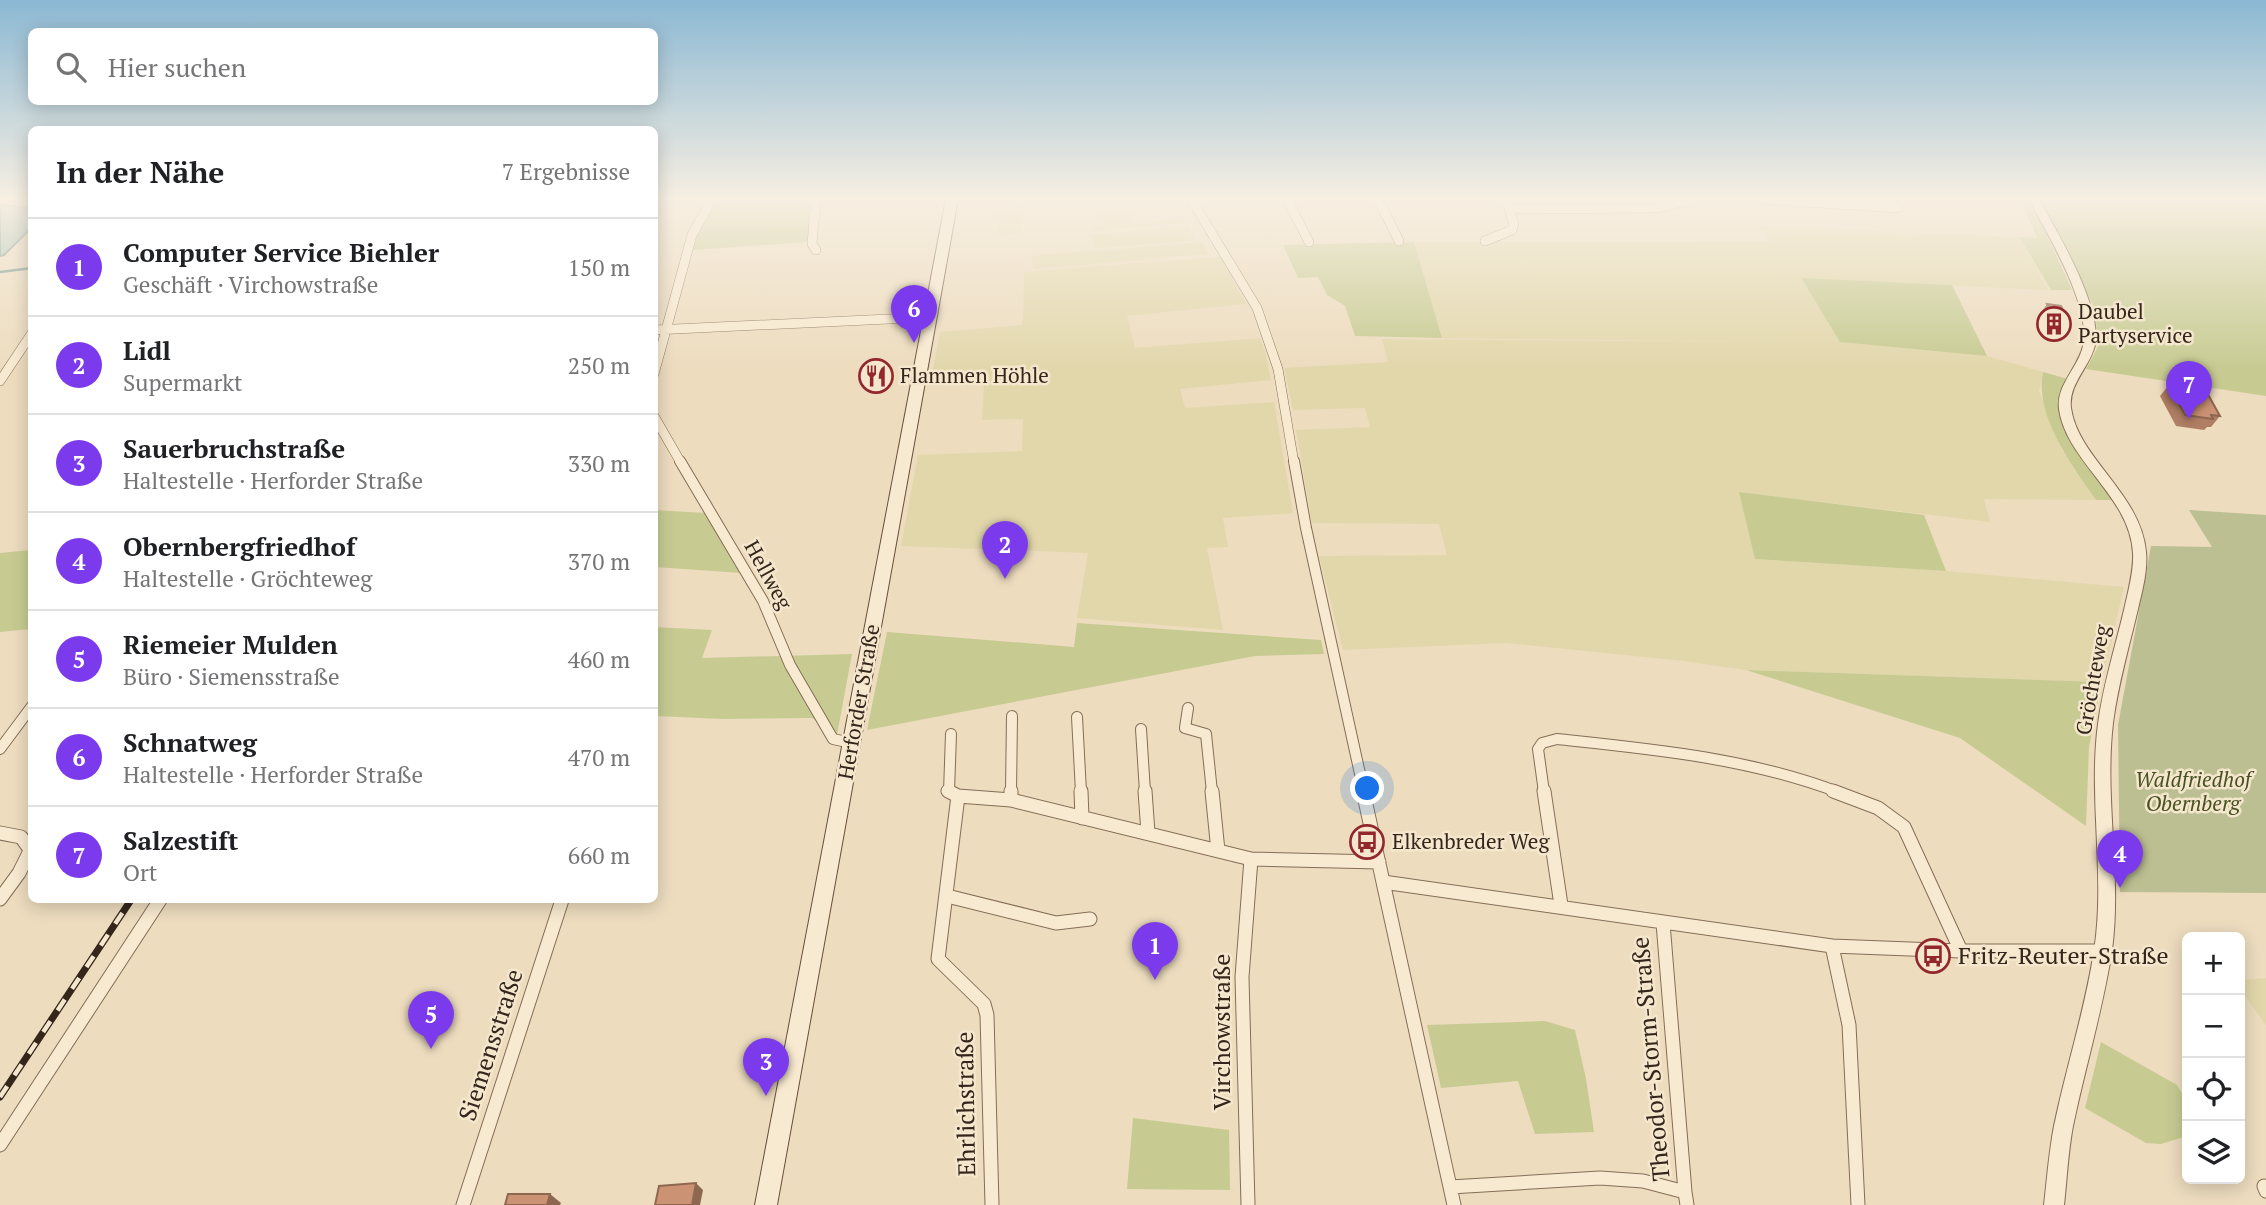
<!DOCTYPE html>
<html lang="de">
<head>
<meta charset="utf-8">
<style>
	:root { --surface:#fff; --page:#f6f6f6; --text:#202124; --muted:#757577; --line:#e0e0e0; --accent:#7c3aed }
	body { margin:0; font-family:"PT Serif",serif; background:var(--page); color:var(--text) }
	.controls { position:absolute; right:21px; bottom:21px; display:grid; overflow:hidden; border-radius:10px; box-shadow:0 4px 18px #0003 }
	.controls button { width:63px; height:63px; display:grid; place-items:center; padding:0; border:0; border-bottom:2px solid var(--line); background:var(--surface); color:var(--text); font:35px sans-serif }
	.you { position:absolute; left:1368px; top:789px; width:24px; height:24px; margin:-18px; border:5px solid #fff; border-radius:50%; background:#1a73e8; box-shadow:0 0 0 10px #1a73e833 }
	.badge { display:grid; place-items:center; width:46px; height:46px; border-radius:50%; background:var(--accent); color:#fff; font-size:23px; font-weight:700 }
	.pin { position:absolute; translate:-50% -58px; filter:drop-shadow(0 2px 4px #0008) }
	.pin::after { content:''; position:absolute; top:37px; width:24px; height:21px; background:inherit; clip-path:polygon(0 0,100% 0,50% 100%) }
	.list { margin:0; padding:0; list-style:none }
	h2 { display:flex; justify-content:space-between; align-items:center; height:91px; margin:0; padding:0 28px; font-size:30px }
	h2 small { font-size:23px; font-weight:400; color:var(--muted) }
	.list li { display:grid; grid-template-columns:46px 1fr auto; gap:21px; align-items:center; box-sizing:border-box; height:98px; padding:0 28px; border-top:2px solid var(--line) }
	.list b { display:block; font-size:26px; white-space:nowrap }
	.list p { margin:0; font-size:23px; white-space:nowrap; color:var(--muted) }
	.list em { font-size:23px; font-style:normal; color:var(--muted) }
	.icon { flex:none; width:38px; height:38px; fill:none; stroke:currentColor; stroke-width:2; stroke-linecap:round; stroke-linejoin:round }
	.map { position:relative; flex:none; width:2266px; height:1205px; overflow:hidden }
	.search { position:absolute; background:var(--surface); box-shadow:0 4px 18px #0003; left:28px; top:28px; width:630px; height:77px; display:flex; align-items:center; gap:18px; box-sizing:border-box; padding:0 24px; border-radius:10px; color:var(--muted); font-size:26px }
	.panel { position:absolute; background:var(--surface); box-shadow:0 4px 18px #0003; left:28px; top:126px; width:630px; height:777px; border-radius:10px }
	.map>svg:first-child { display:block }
</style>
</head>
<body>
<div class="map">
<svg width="2266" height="1205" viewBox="0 0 2266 1205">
	<rect width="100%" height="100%" fill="#eddcbe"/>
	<path fill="#e2d7ab" d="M 1020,212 L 1021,233 L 998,235 L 999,219 L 993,219 L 998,213 Z
		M 1128,212 L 1132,224 L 1185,219 L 1186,223 L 1093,231 L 1092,227 L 1104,226 L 1101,215 Z
		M 1760,226 L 2019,237 L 2048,290 L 1801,279 L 1840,342 L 1987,356 L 2043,372 L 2039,391 L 2061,448 L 2096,500 L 1984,499 L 1990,522 L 1739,492 L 1756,559 L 1946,571 L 2124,587 L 2102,682 L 1746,670 L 1684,661 L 1506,643 L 1343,650 L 1319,556 L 1447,555 L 1439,524 L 1312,523 L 1296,430 L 1370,427 L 1365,408 L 1293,410 L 1284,368 L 1388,362 L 1382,339 L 1764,342 L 1442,338 L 1414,242 L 1769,241 Z
		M 1189,227 L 1195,241 L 1095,248 L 1091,234 Z
		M 1203,242 L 1208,254 L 1034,269 L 1031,256 Z
		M 1220,257 L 1246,304 L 1127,316 L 1135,348 L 1260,338 L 1265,352 L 1271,380 L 1180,389 L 1185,408 L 1274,402 L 1293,513 L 1223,518 L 1228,547 L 1207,548 L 1223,630 L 1077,618 L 1088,553 L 901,546 L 918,455 L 1022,451 L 1023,419 L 982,420 L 984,385 L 930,386 L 940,332 L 1023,325 L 1024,272 Z
		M 2266,978 L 2266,1025 L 2240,989 L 2240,980 Z"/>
	<path fill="#c7cb92" d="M 718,199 L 812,199 L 807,242 L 693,250 L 697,235 Z
		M 2020,199 L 2030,199 L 2072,290 L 2051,290 L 2019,237 L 2037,238 Z
		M 2039,199 L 2266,199 L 2266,396 L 2086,369 L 2099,345 L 2094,307 Z
		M 1414,242 L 1442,338 L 1355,336 L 1345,306 L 1327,295 L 1318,277 L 1298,278 L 1283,245 Z
		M 1801,278 L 1952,285 L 1987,356 L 1840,342 Z
		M 2043,372 L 2068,379 L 2059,397 L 2061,415 L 2115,500 L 2096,500 C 2072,465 2034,415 2043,372 Z
		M 1739,492 L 1924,515 L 1946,571 L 1755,559 Z
		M 654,510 L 706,513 L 741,573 L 655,567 Z
		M 31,550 L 31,629 L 0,632 L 0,553 Z
		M 1077,623 L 1321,640 L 1324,654 L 1255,656 L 867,730 L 887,632 L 1074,647 Z
		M 654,627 L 712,630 L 702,658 L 852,654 L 837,735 L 812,718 L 723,719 L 655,716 Z
		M 1746,670 L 2102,682 L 2089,747 L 2086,826 L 1960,738 Z
		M 1545,1021 L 1575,1030 L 1586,1079 L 1594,1132 L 1535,1134 L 1518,1081 L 1441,1088 L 1427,1025 Z
		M 2101,1042 L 2177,1085 L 2187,1101 L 2187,1136 L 2161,1144 L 2146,1143 L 2085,1108 Z
		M 1133,1118 L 1229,1130 L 1230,1190 L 1127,1189 Z"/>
	<path fill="#bcbf92" d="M 2189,510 L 2266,515 L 2266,893 L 2120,892 L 2118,725 L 2151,546 L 2212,547 Z"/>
	<path fill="#a1bfb4" stroke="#698c81" stroke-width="2" d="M 0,205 L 31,208 L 32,227 L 4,255 L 0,256 Z"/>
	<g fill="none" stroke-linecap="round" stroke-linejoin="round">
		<path stroke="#698c81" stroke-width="2.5" d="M 0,272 L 32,268"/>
		<g stroke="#856d57" stroke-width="10">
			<path id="minor-far2" d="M 816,199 L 812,244 L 816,250
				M 1191,199 L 1257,308 L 1278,369 L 1294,463
				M 1287,199 L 1309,242
				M 1378,199 L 1399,241
				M 1761,199 L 1898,208
				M 1509,209 L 1658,208 L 1694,199
				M 1485,241 L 1512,230 L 1514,224 L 1506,199
				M 654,330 L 931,317
				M 654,374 L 692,235 L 712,199
				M 0,381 L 32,333
				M 654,416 L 681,463"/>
		</g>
		<g stroke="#856d57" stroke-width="12">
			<path id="minor-far1" d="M 680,461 L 763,601 L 790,665 L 833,739 L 852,743
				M 1294,461 L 1306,528 L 1364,792
				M 1188,708 L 1185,728 L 1206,734 L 1212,792
				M 1077,717 L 1081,792
				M 1141,729 L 1145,792
				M 0,749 L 32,706
				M 949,792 L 951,734
				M 1011,792 L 1012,716
				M 1544,792 L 1538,749 L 1542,743 L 1557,739 C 1652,749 1748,758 1838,792"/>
		</g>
		<g stroke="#856d57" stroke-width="15">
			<path id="minor" d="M 948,791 L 958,796 L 1011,800 L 1251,859 L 1379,862
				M 1081,791 L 1082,818
				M 1145,791 L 1148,833
				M 1212,791 L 1218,851
				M 1363,791 L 1454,1205
				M 1544,791 L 1561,905
				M 1833,791 L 1878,808 L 1904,827 L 1961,951
				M 958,796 L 938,959 L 984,1004 L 987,1015 L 992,1205
				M 1011,800 L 1011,791
				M 0,833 L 21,837 L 29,848
				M 1383,882 L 1832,946 L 1961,951 L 2103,951
				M 947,896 L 1056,923 L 1090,919
				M 0,899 L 19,873 L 32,847
				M 1663,923 L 1685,1192
				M 1832,946 L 1849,1025 L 1858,1205
				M 0,1145 L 160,900
				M 2264,1186 L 2266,1191
				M 1450,1187 L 1600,1178 L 1643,1181 L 1685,1192 L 1687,1205
				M 463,1205 L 562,900
				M 1248,1205 L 1242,977 L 1251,859"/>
		</g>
		<g stroke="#856d57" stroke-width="2">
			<path id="tertiary" d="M 2029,199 L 2039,199 C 2058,234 2102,306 2095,345 C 2090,367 2068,384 2071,408 C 2078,458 2141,494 2146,552 C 2148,570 2142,592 2138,609 C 2129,647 2118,684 2113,723 C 2104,799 2122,875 2112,950 C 2103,1009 2085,1068 2073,1126 C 2068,1152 2067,1179 2064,1205 L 2044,1205 C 2047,1179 2049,1152 2054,1126 C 2066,1068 2085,1010 2094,951 C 2106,876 2088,799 2098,724 C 2103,685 2115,648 2124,610 C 2128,592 2134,571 2133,553 C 2130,496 2066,461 2059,409 C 2056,385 2078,368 2083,346 C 2092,306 2047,234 2029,199 Z"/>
		</g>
		<g stroke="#664e3a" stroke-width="2">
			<path id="secondary" d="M 946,199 L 958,199 L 777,1205 L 755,1205 Z"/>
		</g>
		<use href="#minor-far2" stroke="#f8ead0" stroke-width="9"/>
		<use href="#minor-far1" stroke="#f8ead0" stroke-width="10"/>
		<use href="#minor" stroke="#f8ead0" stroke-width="13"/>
		<use href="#tertiary" fill="#f8ead0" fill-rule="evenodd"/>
		<use href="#secondary" fill="#f8ead0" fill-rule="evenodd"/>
		<g stroke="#34261b" stroke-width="7">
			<path id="rail" d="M 0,1097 L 131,900"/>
		</g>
		<use href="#rail" stroke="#f5e7cd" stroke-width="4.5" stroke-dasharray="13" stroke-linecap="butt"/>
	</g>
	<path fill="#af7e63" d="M 2047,304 L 2069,323 L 2064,330 L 2050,329 L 2042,311 Z
		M 2169,385 L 2220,416 L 2211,427 L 2207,427 L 2204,430 L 2176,426 L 2160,396 Z"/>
	<path fill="#8e6750" d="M 696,1183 L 703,1190 L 700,1205 L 692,1205 Z
		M 550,1194 L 561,1203 L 560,1205 L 547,1205 Z"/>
	<path fill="#cb9373" stroke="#8e6750" stroke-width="2" d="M 2047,304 L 2061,306 L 2069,323 L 2055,321 Z
		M 2169,385 L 2205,389 L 2220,416 L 2211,415 L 2213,419 L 2185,415 Z
		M 696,1183 L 692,1205 L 655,1205 L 659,1186 Z
		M 508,1194 L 550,1194 L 547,1205 L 505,1205 Z"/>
	<linearGradient id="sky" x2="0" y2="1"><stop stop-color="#8bb8d3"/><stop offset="0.54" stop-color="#f7efe2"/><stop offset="1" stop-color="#f7efe2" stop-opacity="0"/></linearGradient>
	<rect width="2266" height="368" fill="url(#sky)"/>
	<defs>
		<g id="building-ring" transform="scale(1.75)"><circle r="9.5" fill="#f5e7cd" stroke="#93272e" stroke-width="1.5"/><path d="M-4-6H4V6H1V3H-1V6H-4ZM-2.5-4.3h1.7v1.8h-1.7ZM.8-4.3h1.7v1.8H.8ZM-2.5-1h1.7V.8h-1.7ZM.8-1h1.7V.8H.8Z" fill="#93272e"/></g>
		<g id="restaurant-ring" transform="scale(1.75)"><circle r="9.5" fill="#f5e7cd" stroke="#93272e" stroke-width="1.5"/><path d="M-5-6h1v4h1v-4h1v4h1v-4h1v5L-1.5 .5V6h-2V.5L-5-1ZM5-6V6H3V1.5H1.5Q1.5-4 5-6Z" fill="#93272e"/></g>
		<g id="bus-ring" transform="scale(1.75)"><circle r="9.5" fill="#f5e7cd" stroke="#93272e" stroke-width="1.5"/><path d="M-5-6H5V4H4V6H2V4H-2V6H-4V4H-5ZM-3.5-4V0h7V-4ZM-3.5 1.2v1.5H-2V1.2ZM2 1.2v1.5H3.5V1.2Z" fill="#93272e"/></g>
	</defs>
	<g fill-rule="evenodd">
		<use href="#building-ring" x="2054" y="324"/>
		<use href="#restaurant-ring" x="876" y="376"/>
		<use href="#bus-ring" x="1367" y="842"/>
		<use href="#bus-ring" x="1933" y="956"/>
	</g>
	<g text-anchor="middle" stroke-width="5" stroke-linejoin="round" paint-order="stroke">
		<g font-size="21" fill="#34261b" stroke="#f5e7cd" text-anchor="start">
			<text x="2078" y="319">Daubel<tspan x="2078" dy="24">Partyservice</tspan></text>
			<text x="900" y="383">Flammen Höhle</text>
			<text x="1392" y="849">Elkenbreder Weg</text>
		</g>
		<g font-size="21" fill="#34261b" stroke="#f5e7cd">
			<text transform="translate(768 575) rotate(61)" y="7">Hellweg</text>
			<text transform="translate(2093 680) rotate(-80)" y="7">Gröchteweg</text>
			<text transform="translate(859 702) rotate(-80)" y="7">Herforder Straße</text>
		</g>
		<g font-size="21" font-style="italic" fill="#475122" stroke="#f5e7cd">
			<text x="2193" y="787">Waldfriedhof<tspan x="2193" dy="24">Obernberg</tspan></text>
		</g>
		<g font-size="24" fill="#34261b" stroke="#f5e7cd" text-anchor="start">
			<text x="1958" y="964">Fritz-Reuter-Straße</text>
		</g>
		<g font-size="24" fill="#34261b" stroke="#f5e7cd">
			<text transform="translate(1222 1032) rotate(-90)" y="8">Virchowstraße</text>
			<text transform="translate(491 1045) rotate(-72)" y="8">Siemensstraße</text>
			<text transform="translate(1651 1059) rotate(-95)" y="8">Theodor-Storm-Straße</text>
			<text transform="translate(966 1104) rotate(-91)" y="8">Ehrlichstraße</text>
		</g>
	</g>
</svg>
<div class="controls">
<button>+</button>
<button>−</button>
<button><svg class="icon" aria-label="locate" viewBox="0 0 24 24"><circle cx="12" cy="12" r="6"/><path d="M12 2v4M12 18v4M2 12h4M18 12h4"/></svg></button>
<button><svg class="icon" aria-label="layers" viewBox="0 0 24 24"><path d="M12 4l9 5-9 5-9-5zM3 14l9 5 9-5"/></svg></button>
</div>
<div class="you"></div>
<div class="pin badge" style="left:1155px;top:980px">1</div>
<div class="pin badge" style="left:1005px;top:579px">2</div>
<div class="pin badge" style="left:766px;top:1096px">3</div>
<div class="pin badge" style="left:2120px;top:888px">4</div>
<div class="pin badge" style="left:431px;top:1049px">5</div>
<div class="pin badge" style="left:914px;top:343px">6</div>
<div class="pin badge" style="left:2189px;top:419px">7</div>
<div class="search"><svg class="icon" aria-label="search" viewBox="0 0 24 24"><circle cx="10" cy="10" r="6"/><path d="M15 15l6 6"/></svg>Hier suchen</div>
<section class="panel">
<h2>In der Nähe<small>7 Ergebnisse</small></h2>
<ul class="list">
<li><span class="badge">1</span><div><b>Computer Service Biehler</b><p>Geschäft · Virchowstraße</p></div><em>150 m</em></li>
<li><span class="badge">2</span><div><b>Lidl</b><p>Supermarkt</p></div><em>250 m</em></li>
<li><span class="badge">3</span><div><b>Sauerbruchstraße</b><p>Haltestelle · Herforder Straße</p></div><em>330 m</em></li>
<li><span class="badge">4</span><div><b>Obernbergfriedhof</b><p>Haltestelle · Gröchteweg</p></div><em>370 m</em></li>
<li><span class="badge">5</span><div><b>Riemeier Mulden</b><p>Büro · Siemensstraße</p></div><em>460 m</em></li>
<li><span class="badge">6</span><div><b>Schnatweg</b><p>Haltestelle · Herforder Straße</p></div><em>470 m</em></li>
<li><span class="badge">7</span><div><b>Salzestift</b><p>Ort</p></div><em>660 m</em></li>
</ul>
</section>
</div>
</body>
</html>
